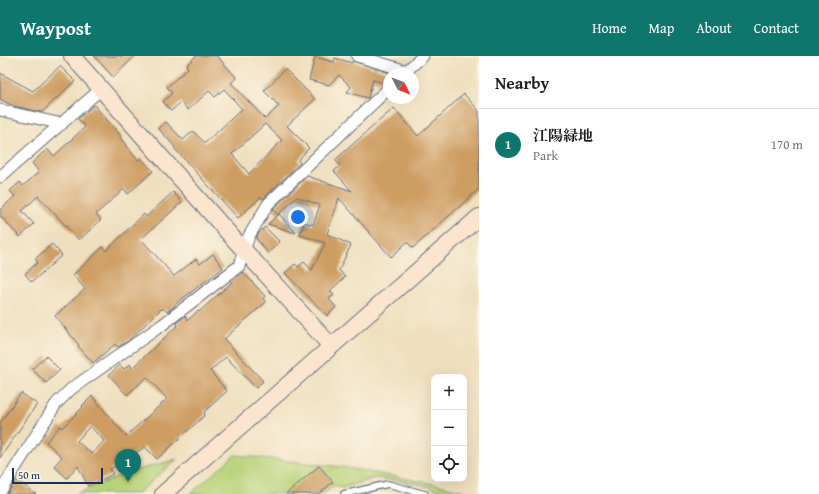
<!DOCTYPE html>
<html lang="en">
<head>
<meta charset="utf-8">
<style>
	:root { --surface:#fff; --page:#f6f6f6; --text:#202124; --muted:#757577; --line:#e0e0e0; --accent:#0f766e }
	body { margin:0; font-family:"Gentium Book Plus","Noto Serif JP",serif; background:var(--page); color:var(--text) }
	.controls { position:absolute; right:12px; bottom:12px; display:grid; overflow:hidden; border-radius:8px; box-shadow:0 4px 16px #0002 }
	.controls button { width:36px; height:36px; display:grid; place-items:center; padding:0; border:0; border-bottom:1px solid var(--line); background:var(--surface); color:var(--text); font:20px sans-serif }
	.compass { position:absolute; left:383px; top:12px; width:36px; height:36px; border-radius:50%; background:var(--surface); box-shadow:0 4px 16px #0002; rotate:132deg }
	.scale { position:absolute; left:12px; bottom:10px; width:91px; box-sizing:border-box; padding-left:4px; border:2px solid #1b2f5e; border-top:0; font-size:11px; line-height:14px; white-space:nowrap; color:#1b2f5e; -webkit-text-stroke:3px #fcf5e5; paint-order:stroke }
	.you { position:absolute; left:298px; top:161px; width:14px; height:14px; margin:-10px; border:3px solid #fff; border-radius:50%; background:#1a73e8; box-shadow:0 0 0 6px #1a73e833 }
	.badge { display:grid; place-items:center; width:26px; height:26px; border-radius:50%; background:var(--accent); color:#fff; font-size:13px; font-weight:700 }
	.pin { position:absolute; translate:-50% -33px; filter:drop-shadow(0 1px 2px #0008) }
	.pin::after { content:''; position:absolute; top:21px; width:14px; height:12px; background:inherit; clip-path:polygon(0 0,100% 0,50% 100%) }
	.list { margin:0; padding:0; list-style:none }
	h2 { display:flex; justify-content:space-between; align-items:center; height:52px; margin:0; padding:0 16px; font-size:17px }
	h2 small { font-size:13px; font-weight:400; color:var(--muted) }
	.list li { display:grid; grid-template-columns:26px 1fr auto; gap:12px; align-items:center; box-sizing:border-box; height:72px; padding:0 16px; border-top:1px solid var(--line) }
	.list b { display:block; font-size:15px; white-space:nowrap }
	.list p { margin:0; font-size:13px; white-space:nowrap; color:var(--muted) }
	.list em { font-size:13px; font-style:normal; color:var(--muted) }
	.icon { flex:none; width:22px; height:22px; fill:none; stroke:currentColor; stroke-width:2; stroke-linecap:round; stroke-linejoin:round }
	.map { position:relative; flex:none; width:479px; height:438px; overflow:hidden }
	header { display:flex; align-items:center; gap:24px; box-sizing:border-box; height:56px; padding:0 20px; background:var(--accent); color:#fff }
	header strong { font-size:19px }
	nav { display:flex; gap:22px; margin-inline-start:auto; font-size:14px }
	main { display:flex }
	aside { flex:1; background:var(--surface) }
	.map>svg:first-child { display:block }
</style>
</head>
<body>
<header>
<strong>Waypost</strong>
<nav><a>Home</a><a>Map</a><a>About</a><a>Contact</a></nav>
</header>
<main>
<div class="map">
<svg width="479" height="438" viewBox="0 0 479 438">
	<rect width="100%" height="100%" fill="#fcf5e5"/>
	<filter id="ink" filterUnits="userSpaceOnUse"><feTurbulence type="fractalNoise" baseFrequency=".025" numOctaves="2"/><feDisplacementMap in="SourceGraphic" scale="8" xChannelSelector="R" yChannelSelector="G"/><feConvolveMatrix kernelMatrix="1 2 1 2 8 2 1 2 1" color-interpolation-filters="sRGB"/></filter>
	<filter id="wash" filterUnits="userSpaceOnUse"><feTurbulence type="fractalNoise" baseFrequency=".012" numOctaves="4" result="noise"/><feDisplacementMap in="SourceGraphic" scale="16" xChannelSelector="R" yChannelSelector="G"/><feGaussianBlur stdDeviation="0.9" result="paint"/><feColorMatrix in="noise" values="0 0 0 0 0 0 0 0 0 0 0 0 0 0 0 0 0 1.4 0 .05"/><feComposite in="paint" operator="in"/></filter>
	<g filter="url(#wash)">
		<rect width="100%" height="100%" fill="#efdfbe"/>
		<path fill="#b7d278" stroke="#69806b" d="M 235,399 L 342,411 L 435,428 L 476,438 L 453,438 L 415,427 L 375,422 L 342,432 L 334,429 L 324,438 L 190,438 Z
			M 177,403 L 137,438 L 76,438 L 124,418 Z"/>
		<g id="blocks">
			<path fill="#cd9d62" fill-rule="evenodd" d="M 94,0 L 135,0 L 113,21 Z
				M 196,0 L 217,0 L 237,22 L 231,27 L 265,63 L 279,50 L 264,35 L 285,13 L 315,43 L 287,70 L 309,92 L 298,104 L 300,107 L 263,143 L 261,141 L 238,162 L 174,92 L 175,91 L 158,72 L 166,66 L 183,84 L 193,75 L 205,87 L 242,53 L 224,33 L 215,41 L 209,35 L 188,54 L 181,46 L 171,55 L 163,46 L 172,37 L 167,31 L 188,12 L 186,9 ZM 265,68 L 282,84 L 249,118 L 232,98 Z
				M 315,1 L 334,6 L 335,2 L 352,7 L 353,5 L 390,17 L 388,25 L 384,27 L 373,24 L 368,42 L 347,36 L 351,31 L 339,19 L 329,29 L 309,24 Z
				M 60,10 L 75,25 L 42,56 L 13,50 L 0,43 L 0,17 L 33,35 Z
				M 464,38 L 479,55 L 479,133 L 413,192 L 407,186 L 391,201 L 339,142 L 327,178 L 351,189 L 339,214 L 345,221 L 330,235 L 334,239 L 329,243 L 336,251 L 327,260 L 285,217 L 295,208 L 298,211 L 304,206 L 312,214 L 325,187 L 300,179 L 304,166 L 313,169 L 320,149 L 297,141 L 278,159 L 273,153 L 274,152 L 307,120 L 352,135 L 334,115 L 340,110 L 335,104 L 394,52 L 418,80 Z
				M 94,49 L 121,80 L 120,82 L 126,89 L 125,89 L 138,104 L 141,102 L 153,115 L 128,138 L 124,133 L 96,158 L 101,164 L 79,184 L 38,140 L 22,155 L 34,168 L 20,181 L 0,160 L 0,154 L 15,140 L 10,135 L 20,126 L 23,130 L 39,116 L 32,107 L 47,93 L 54,100 L 85,71 L 78,63 Z
				M 173,136 L 182,146 L 141,183 L 174,220 L 196,203 L 200,208 L 213,198 L 223,212 L 174,249 L 175,250 L 167,256 L 163,252 L 162,254 L 161,253 L 128,285 L 118,291 L 115,288 L 93,307 L 78,290 L 79,289 L 55,260 L 85,233 L 73,219 L 103,191 L 106,195 L 144,158 L 146,161 Z
				M 279,158 L 296,177 L 268,168 Z
				M 265,171 L 280,186 L 268,197 L 256,182 L 259,177 Z
				M 52,188 L 62,199 L 32,226 L 25,218 L 38,206 L 35,203 Z
				M 243,216 L 265,240 L 263,243 L 266,246 L 224,283 L 263,325 L 256,332 L 226,301 L 210,315 L 227,335 L 204,356 L 205,359 L 157,403 L 145,391 L 110,413 L 113,418 L 88,430 L 78,410 L 67,422 L 54,410 L 62,401 L 46,386 L 60,370 L 62,372 L 83,351 L 82,350 L 92,340 L 126,380 L 167,343 L 147,321 L 127,339 L 109,319 L 120,309 L 124,313 L 130,308 L 132,312 L 178,269 L 176,267 L 185,260 L 188,264 L 198,255 L 199,256 ZM 90,370 L 104,385 L 92,398 L 77,385 Z
				M 46,300 L 60,314 L 46,327 L 32,313 Z
				M 21,337 L 37,348 L 0,402 L 0,367 Z
				M 319,410 L 333,426 L 319,438 L 286,438 Z
				M 16,424 L 36,438 L 7,438 Z"/>
		</g>
	</g>
	<g filter="url(#ink)">
		<use href="#blocks" fill-opacity="0" stroke="#656d80" stroke-width="1"/>
		<g fill="none" stroke-linecap="round" stroke-linejoin="round">
			<g stroke="#656d80" stroke-width="8">
				<path id="lane" d="M 344,438 L 388,428 L 425,438"/>
			</g>
			<g stroke="#656d80" stroke-width="13">
				<path id="street" d="M 357,0 L 407,15
					M 403,18 L 423,0
					M 0,54 L 62,68
					M 0,121 L 101,33
					M 0,436 L 56,348 L 71,333 L 162,269 L 239,210 L 249,180 L 268,148 L 389,32"/>
			</g>
			<g stroke="#656d80" stroke-width="18">
				<path id="secondary" d="M 72,0 L 232,181 L 331,290
					M 163,438 L 479,161"/>
			</g>
			<use href="#lane" stroke="#fff" stroke-width="5.5"/>
			<use href="#street" stroke="#fff" stroke-width="11"/>
			<use href="#secondary" stroke="#fce5cf" stroke-width="16"/>
		</g>
	</g>
</svg>
<div class="controls">
<button>+</button>
<button>−</button>
<button><svg class="icon" aria-label="locate" viewBox="0 0 24 24"><circle cx="12" cy="12" r="6"/><path d="M12 2v4M12 18v4M2 12h4M18 12h4"/></svg></button>
</div>
<svg class="compass" viewBox="-18 -18 36 36"><path d="M0-13l5 13h-10z" fill="#e53935"/><path d="M0 13l5-13h-10z" fill="#757577"/></svg>
<div class="scale">50 m</div>
<div class="you"></div>
<div class="pin badge" style="left:128px;top:426px">1</div>
</div>
<aside>
<h2>Nearby<small></small></h2>
<ul class="list">
<li><span class="badge">1</span><div><b>江陽緑地</b><p>Park</p></div><em>170 m</em></li>
</ul>
</aside>
</main>
</body>
</html>
